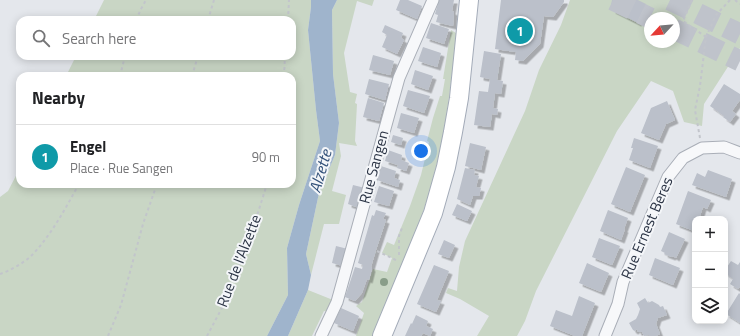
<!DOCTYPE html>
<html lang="en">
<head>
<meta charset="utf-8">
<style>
	:root { --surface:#fff; --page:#f6f6f6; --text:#202124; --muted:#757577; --line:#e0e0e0; --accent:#d93025 }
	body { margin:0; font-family:"Titillium Web",sans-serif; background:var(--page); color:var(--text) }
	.controls { position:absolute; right:12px; bottom:12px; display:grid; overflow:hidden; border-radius:8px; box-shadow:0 2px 10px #0003 }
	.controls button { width:36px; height:36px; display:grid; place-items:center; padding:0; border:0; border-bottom:1px solid var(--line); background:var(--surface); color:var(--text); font:20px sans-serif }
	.compass { position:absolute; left:644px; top:12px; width:36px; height:36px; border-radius:50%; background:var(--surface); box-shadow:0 2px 10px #0003; rotate:244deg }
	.you { position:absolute; left:421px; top:151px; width:14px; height:14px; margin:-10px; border:3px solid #fff; border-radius:50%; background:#1a73e8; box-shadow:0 0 0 6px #1a73e833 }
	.badge { display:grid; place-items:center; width:26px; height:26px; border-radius:50%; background:var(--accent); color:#fff; font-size:13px; font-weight:700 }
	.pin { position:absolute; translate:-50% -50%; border:2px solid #fff; box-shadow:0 1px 4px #0006 }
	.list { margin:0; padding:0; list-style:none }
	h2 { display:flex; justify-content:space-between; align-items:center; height:52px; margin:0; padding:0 16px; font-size:17px }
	h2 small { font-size:13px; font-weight:400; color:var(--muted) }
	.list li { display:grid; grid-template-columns:26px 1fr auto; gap:12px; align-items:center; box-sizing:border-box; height:64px; padding:0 16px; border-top:1px solid var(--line) }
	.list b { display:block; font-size:15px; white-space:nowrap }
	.list p { margin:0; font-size:13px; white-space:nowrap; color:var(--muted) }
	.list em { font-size:13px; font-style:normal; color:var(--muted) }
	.icon { flex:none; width:22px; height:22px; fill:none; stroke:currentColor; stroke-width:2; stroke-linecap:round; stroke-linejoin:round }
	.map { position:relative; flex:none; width:740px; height:336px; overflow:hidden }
	.search { position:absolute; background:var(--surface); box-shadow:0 2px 10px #0003; left:16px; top:16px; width:280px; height:44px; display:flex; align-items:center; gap:10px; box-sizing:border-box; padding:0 14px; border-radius:12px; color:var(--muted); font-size:15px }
	.panel { position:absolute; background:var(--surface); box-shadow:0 2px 10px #0003; left:16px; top:72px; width:280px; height:116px; border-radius:12px }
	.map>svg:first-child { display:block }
</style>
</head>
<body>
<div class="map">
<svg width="740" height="336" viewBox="0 0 740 336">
	<defs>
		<filter id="shadow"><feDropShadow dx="3.5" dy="3.5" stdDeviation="0" flood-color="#0004"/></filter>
	</defs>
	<rect width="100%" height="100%" fill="#e4e7ec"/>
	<path fill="#c9d6c5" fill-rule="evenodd" d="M 104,0 L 311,0 L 311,7 L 308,30 L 316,110 L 320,141 L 299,205 L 287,248 L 288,295 L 267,336 L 0,336 L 0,197 L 8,191 L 20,168 L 20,184 L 292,184 L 292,76 L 66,76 L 76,56 L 292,56 L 292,20 L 94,20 Z
		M 337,0 L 374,0 L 372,6 L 357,1 L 344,53 L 350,92 L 357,94 L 355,103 L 357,104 L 355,141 L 357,146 L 339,143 L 341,156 L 332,191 L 346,195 L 339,224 L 324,224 L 311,275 L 306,254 L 319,193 L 335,155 L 339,123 L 333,74 L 332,10 Z
		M 570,0 L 740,0 L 740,48 L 704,104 L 702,126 L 684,122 L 673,91 L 651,81 L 617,131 L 536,291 L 525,321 L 517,336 L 477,336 L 489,316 L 460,299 L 446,293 L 448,288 L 457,291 L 459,267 L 465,241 L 525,111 L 539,70 L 561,25 ZM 650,18 L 674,18 L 674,42 L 650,42 Z
		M 451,30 L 456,33 C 451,91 443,153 424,209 C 410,252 390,294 372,336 L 356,336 L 364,313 L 356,306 L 362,302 L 373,269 L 387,272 L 392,258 L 382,253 L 387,242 L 394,245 L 410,206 L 421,175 L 429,142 L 427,141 L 433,118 L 440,96 L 442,96 L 445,79 L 443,79 Z
		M 308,290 L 333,300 L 328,312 L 324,311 L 312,336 L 288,336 Z"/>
	<path fill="#9fb4cc" d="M 311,0 L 337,0 L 332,10 L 333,74 L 339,123 L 335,155 L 319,193 L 306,254 L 311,275 L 308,290 L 288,336 L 267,336 L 288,295 L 287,248 L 299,205 L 320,141 L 316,110 L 308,30 L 311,7 Z"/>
	<path fill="#bbc0ca" filter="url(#shadow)" d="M 400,0 L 408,0 L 422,6 L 417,19 L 396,10 Z
		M 439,0 L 454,0 L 452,11 L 454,12 L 453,26 L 436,22 L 438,15 L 435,14 Z
		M 501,0 L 564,0 L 564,2 L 553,17 L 544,16 L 540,44 L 523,61 L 515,60 L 516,52 L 495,49 Z
		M 612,0 L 638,0 L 646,4 L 638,23 L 612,10 L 613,9 L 611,5 Z
		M 431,23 L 449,29 L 444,44 L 426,38 Z
		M 385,25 L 403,33 L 401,38 L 404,40 L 397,54 L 382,47 L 387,35 L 382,32 Z
		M 423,47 L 441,53 L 437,67 L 418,61 Z
		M 484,51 L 501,54 L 497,80 L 503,81 L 501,94 L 495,93 L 493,108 L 498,109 L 497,115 L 492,114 L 490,127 L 474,125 L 479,91 L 488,92 L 490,79 L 480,77 Z
		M 373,55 L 394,61 L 390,75 L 369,70 Z
		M 415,70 L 433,76 L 428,90 L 411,84 Z
		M 369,79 L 389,84 L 385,100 L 365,94 Z
		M 724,84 L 740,94 L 740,100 L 732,111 L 736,114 L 730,122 L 723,117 L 724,116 L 710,106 Z
		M 408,90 L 430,96 L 424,113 L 403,106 Z
		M 368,98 L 384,103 L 379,121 L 363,117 Z
		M 667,101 L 675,120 L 666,124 L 659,140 L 641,133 L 651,108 Z
		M 401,113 L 419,118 L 414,133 L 397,128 Z
		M 393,135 L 403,138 L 401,145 L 391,142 Z
		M 634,138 L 658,146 L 650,168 L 629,160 L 633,148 L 631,148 Z
		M 470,143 L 486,147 L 481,170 L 465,166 Z
		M 388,150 L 402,155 L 401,160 L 409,163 L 406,171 L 397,168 L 398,165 L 385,161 Z
		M 381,166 L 396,171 L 394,178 L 400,180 L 398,187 L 377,180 Z
		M 626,167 L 645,175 L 630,212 L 611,204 Z
		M 465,168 L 475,170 L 474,175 L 479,176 L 476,187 L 481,188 L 479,196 L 473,196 L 470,205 L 457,199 Z
		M 708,170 L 732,179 L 726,197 L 692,185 L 697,173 L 705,177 Z
		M 353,185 L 365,188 L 359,208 L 348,204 Z
		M 379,186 L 394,191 L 389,206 L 374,202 Z
		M 688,191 L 711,200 L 707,209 L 703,207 L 699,219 L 695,219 L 695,228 L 694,231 L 676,224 Z
		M 457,204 L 472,211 L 467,221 L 452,215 Z
		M 376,210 L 386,213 L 383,219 L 386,220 L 376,250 L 371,267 L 372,268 L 369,280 L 367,279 L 362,293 L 355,301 L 345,297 L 355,267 L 362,269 L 363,265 L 358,263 L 372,215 L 374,216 Z
		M 608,210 L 628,218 L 624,229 L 625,229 L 621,240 L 600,231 Z
		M 669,232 L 685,239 L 676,258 L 673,256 L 672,257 L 664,254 L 665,253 L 661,251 Z
		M 599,238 L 620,246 L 612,265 L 592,257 Z
		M 444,240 L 455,245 L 449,258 L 438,254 Z
		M 336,246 L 348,249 L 343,266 L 332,263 Z
		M 655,258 L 680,268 L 673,285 L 649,275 Z
		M 731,261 L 738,265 L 740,262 L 740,287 L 738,289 L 730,284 L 733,279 L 725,273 L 725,270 Z
		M 587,263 L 609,273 L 601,292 L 579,283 Z
		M 434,265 L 449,271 L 437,300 L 441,301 L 436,312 L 417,304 Z
		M 739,293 L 740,294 L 740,323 L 726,314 Z
		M 579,296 L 595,303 L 582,336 L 575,336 L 550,326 L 556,310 L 572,316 Z
		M 645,298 L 648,303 L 652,301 L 659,305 L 660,307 L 663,306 L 667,315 L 658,318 L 656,324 L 660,334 L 656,336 L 649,336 L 649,335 L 644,336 L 642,332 L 638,332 L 637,329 L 635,331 L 633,330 L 629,323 L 636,319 L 638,315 L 640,309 L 637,303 Z
		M 341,308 L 359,316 L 353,331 L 334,323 Z
		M 416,315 L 428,321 L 426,326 L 433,329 L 430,336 L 423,333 L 421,336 L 405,336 L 411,323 L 412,324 Z"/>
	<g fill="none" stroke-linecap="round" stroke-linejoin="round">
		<path stroke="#bfc3cb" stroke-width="21" stroke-dasharray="21 10" stroke-linecap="butt" d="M 613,0 L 650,18
			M 670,0 L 740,34
			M 674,29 L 740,61"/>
		<g stroke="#a9aeb7" stroke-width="13">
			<path id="street" d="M 321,336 L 337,302 L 399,78 L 433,0
				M 605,336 L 618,304 L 623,282 L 668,177 L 683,158 L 702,148 L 724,147 L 740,153"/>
		</g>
		<g stroke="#a3abb8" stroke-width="20">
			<path id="primary" d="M 382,336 L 433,213 L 446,167 L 453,132 L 459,98 L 469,0"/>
		</g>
		<path stroke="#c2c5cb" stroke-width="2" stroke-dasharray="3 3" stroke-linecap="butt" d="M 692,0 L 683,21 L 706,37
			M 735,0 L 740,4
			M 136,20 L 141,9 L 146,0
			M 208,20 L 214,0
			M 288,20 L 289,0
			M 120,76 L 125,56
			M 192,76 L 198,56
			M 284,76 L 285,56
			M 700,138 L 695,110 L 700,86 L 706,37 L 716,15 L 730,0
			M 377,251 L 398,261
			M 399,255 L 399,236 L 402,228 L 400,227
			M 0,274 C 11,270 24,263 32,255 C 52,234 65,209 79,184
			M 108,336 L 121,305 L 143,224 L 157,184
			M 207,336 L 224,304 L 248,244 L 267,184"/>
		<use href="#street" stroke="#f7f8fa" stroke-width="11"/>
		<use href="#primary" stroke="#fff" stroke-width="18"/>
	</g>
	<circle fill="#899d89" cx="384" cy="282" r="4"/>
	<g text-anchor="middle" stroke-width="4" stroke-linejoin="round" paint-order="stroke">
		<g font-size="15" fill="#2b3445" stroke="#f4f6f9">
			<text transform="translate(374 167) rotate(-75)" y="5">Rue Sangen</text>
			<text transform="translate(647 228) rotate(-67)" y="5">Rue Ernest Beres</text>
			<text transform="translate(239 261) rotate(-69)" y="5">Rue de l'Alzette</text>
		</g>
		<g font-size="16" font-style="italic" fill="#34527a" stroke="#f4f6f9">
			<text transform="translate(320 171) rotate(-74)" y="6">Alzette</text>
		</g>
	</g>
</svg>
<div class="controls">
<button>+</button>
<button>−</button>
<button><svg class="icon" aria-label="layers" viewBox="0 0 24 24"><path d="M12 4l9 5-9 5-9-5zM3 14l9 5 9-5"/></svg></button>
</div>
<svg class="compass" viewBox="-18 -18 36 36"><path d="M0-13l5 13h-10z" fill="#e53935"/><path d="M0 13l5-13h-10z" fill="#757577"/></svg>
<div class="you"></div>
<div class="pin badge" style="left:520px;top:31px;background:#0f9aa8">1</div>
<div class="search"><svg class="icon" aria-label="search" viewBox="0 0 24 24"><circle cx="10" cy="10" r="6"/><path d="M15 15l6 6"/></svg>Search here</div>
<section class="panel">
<h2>Nearby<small></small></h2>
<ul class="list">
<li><span class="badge" style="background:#0f9aa8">1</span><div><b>Engel</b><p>Place · Rue Sangen</p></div><em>90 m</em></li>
</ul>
</section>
</div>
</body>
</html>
